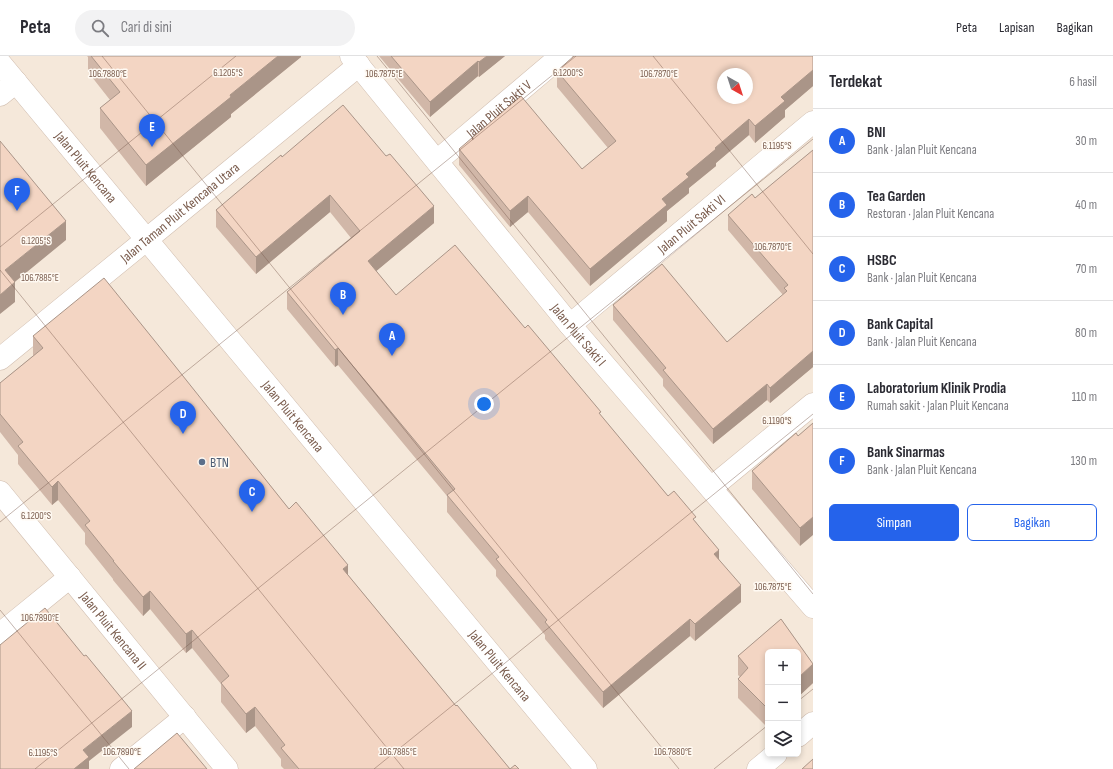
<!DOCTYPE html>
<html lang="id">
<head>
<meta charset="utf-8">
<style>
	:root { --surface:#fff; --page:#f2f2f3; --text:#2b2b33; --muted:#7c7c81; --line:#e1e1e2; --accent:#2563eb }
	body { margin:0; font-family:"Sofia Sans Condensed",sans-serif; background:var(--page); color:var(--text) }
	.controls { position:absolute; right:12px; bottom:12px; display:grid; overflow:hidden; border-radius:6px; box-shadow:0 2px 6px #0003 }
	.controls button { width:36px; height:36px; display:grid; place-items:center; padding:0; border:0; border-bottom:1px solid var(--line); background:var(--surface); color:var(--text); font:20px sans-serif }
	.compass { position:absolute; left:717px; top:12px; width:36px; height:36px; border-radius:50%; background:var(--surface); box-shadow:0 2px 6px #0003; rotate:141deg }
	.you { position:absolute; left:484px; top:348px; width:14px; height:14px; margin:-10px; border:3px solid #fff; border-radius:50%; background:#1a73e8; box-shadow:0 0 0 6px #1a73e833 }
	.badge { display:grid; place-items:center; width:26px; height:26px; border-radius:50%; background:var(--accent); color:#fff; font-size:13px; font-weight:700 }
	.pin { position:absolute; translate:-50% -33px; filter:drop-shadow(0 1px 2px #0008) }
	.pin::after { content:''; position:absolute; top:21px; width:14px; height:12px; background:inherit; clip-path:polygon(0 0,100% 0,50% 100%) }
	.list { margin:0; padding:0; list-style:none }
	h2 { display:flex; justify-content:space-between; align-items:center; height:52px; margin:0; padding:0 16px; font-size:17px }
	h2 small { font-size:13px; font-weight:400; color:var(--muted) }
	.list li { display:grid; grid-template-columns:26px 1fr auto; gap:12px; align-items:center; box-sizing:border-box; height:64px; padding:0 16px; border-top:1px solid var(--line) }
	.list b { display:block; font-size:15px; white-space:nowrap }
	.list p { margin:0; font-size:13px; white-space:nowrap; color:var(--muted) }
	.list em { font-size:13px; font-style:normal; color:var(--muted) }
	.actions { display:flex; gap:8px; padding:12px 16px }
	.actions a { flex:1; padding:9px 0; border:1px solid var(--accent); border-radius:6px; text-align:center; font-size:14px; color:var(--accent) }
	.actions .main { background:var(--accent); color:#fff }
	.icon { flex:none; width:22px; height:22px; fill:none; stroke:currentColor; stroke-width:2; stroke-linecap:round; stroke-linejoin:round }
	.map { position:relative; flex:none; width:813px; height:713px; overflow:hidden }
	header { display:flex; align-items:center; gap:24px; box-sizing:border-box; height:56px; padding:0 20px; background:var(--surface); border-bottom:1px solid var(--line) }
	header strong { font-size:19px }
	nav { display:flex; gap:22px; margin-inline-start:auto; font-size:14px }
	.search { width:280px; height:36px; background:var(--page); display:flex; align-items:center; gap:10px; box-sizing:border-box; padding:0 14px; border-radius:22px; color:var(--muted); font-size:15px }
	main { display:flex }
	aside { flex:1; background:var(--surface) }
	.map>svg:first-child { display:block }
</style>
</head>
<body>
<header>
<strong>Peta</strong>
<div class="search"><svg class="icon" aria-label="search" viewBox="0 0 24 24"><circle cx="10" cy="10" r="6"/><path d="M15 15l6 6"/></svg>Cari di sini</div>
<nav><a>Peta</a><a>Lapisan</a><a>Bagikan</a></nav>
</header>
<main>
<div class="map">
<svg width="813" height="713" viewBox="0 0 813 713">
	<rect width="100%" height="100%" fill="#fdf6ec"/>
	<path fill="#f5e8da" fill-rule="evenodd" d="M 0,0 L 813,0 L 813,713 L 0,713 ZM 723,18 L 747,18 L 747,42 L 723,42 ZM 768,596 L 798,596 L 798,698 L 768,698 Z"/>
	<g fill="none" stroke-linecap="round" stroke-linejoin="round">
		<g stroke="#d1beb0" stroke-width="23">
			<g id="minor">
				<path id="s1" d="M 351,0 L 570,269 L 813,551"/>
				<path id="s2" d="M 0,7 L 586,713"/>
				<path d="M 0,39 L 16,26"/>
				<path id="s3" d="M 437,105 L 561,0"/>
				<path id="s4" d="M 570,269 L 813,66"/>
				<path id="s5" d="M 0,303 L 146,184 L 359,9"/>
				<path d="M 711,432 L 813,348"/>
				<path id="s6" d="M 0,436 L 227,713"/>
				<path d="M 0,578 L 70,521"/>
				<path d="M 798,680 L 813,667"/>
				<path d="M 121,713 L 185,661"/>
				<path d="M 758,713 L 776,698"/>
			</g>
		</g>
		<use href="#minor" stroke="#fff" stroke-width="22"/>
	</g>
	<path fill="#d1b7a8" d="M 87,0 L 301,0 L 301,1 L 231,58 L 231,61 L 146,130 L 100,72 L 100,52 L 110,44 L 88,16 L 88,1 Z
		M 379,0 L 505,0 L 479,21 L 478,20 L 430,61 Z
		M 813,0 L 813,30 L 785,54 L 785,61 L 755,87 L 749,79 L 716,107 L 716,110 L 689,132 L 689,137 L 667,155 L 667,165 L 590,230 L 528,156 L 510,171 L 459,109 L 459,93 L 582,113 L 608,92 L 557,31 L 557,15 Z
		M 813,94 L 813,311 L 770,347 L 767,344 L 713,388 L 663,330 L 663,323 L 613,264 L 613,249 L 727,286 L 783,239 L 728,174 L 728,159 L 755,142 Z
		M 282,101 L 434,167 L 376,215 L 396,239 L 525,272 L 601,360 L 668,440 L 696,466 L 719,503 L 741,546 L 695,585 L 690,580 L 603,652 L 545,583 L 545,579 L 496,520 L 496,514 L 447,456 L 447,440 L 338,309 L 335,311 L 287,253 L 287,236 L 351,182 L 330,156 L 256,218 L 216,171 L 216,154 Z
		M 33,280 L 175,311 L 289,453 L 348,519 L 456,650 L 510,713 L 284,713 L 281,710 L 281,703 L 255,670 L 246,677 L 221,646 L 221,628 L 192,592 L 186,597 L 150,553 L 143,560 L 113,524 L 113,523 L 85,488 L 85,477 L 58,444 L 52,449 L 18,408 L 18,399 L 0,376 L 0,327 L 34,299 L 33,299 Z
		M 813,367 L 800,490 L 752,433 L 752,415 L 798,380 Z
		M 781,563 L 813,608 L 813,627 L 798,641 L 798,596 L 768,596 L 768,668 L 766,670 L 738,642 L 738,623 L 740,621 L 738,619 L 738,600 Z"/>
	<path fill="#aa9588" d="M 278,0 L 301,0 L 301,1 L 231,58 L 231,61 L 146,130 L 146,109 L 230,39 Z
		M 487,0 L 505,0 L 479,21 L 479,6 Z
		M 478,5 L 478,20 L 430,61 L 430,46 Z
		M 813,14 L 813,30 L 785,54 L 785,61 L 755,87 L 755,70 L 781,41 Z
		M 749,63 L 749,79 L 716,107 L 716,110 L 689,132 L 689,137 L 667,155 L 667,165 L 590,230 L 590,213 L 662,143 L 686,118 L 715,92 Z
		M 330,139 L 330,156 L 256,218 L 256,201 Z
		M 528,140 L 528,156 L 510,171 L 510,155 Z
		M 434,150 L 434,167 L 368,222 L 368,205 Z
		M 66,165 L 66,184 L 5,234 L 5,214 Z
		M 15,226 L 15,246 L 0,258 L 0,239 Z
		M 338,292 L 338,309 L 335,311 L 335,294 Z
		M 813,295 L 813,311 L 770,347 L 770,332 Z
		M 767,328 L 767,344 L 713,388 L 713,373 Z
		M 58,425 L 58,444 L 52,449 L 52,431 Z
		M 813,461 L 813,479 L 800,490 L 800,472 Z
		M 719,494 L 719,511 L 714,498 Z
		M 348,509 L 348,528 L 343,513 Z
		M 741,529 L 741,546 L 695,585 L 695,568 Z
		M 150,535 L 150,553 L 143,560 L 143,541 Z
		M 690,563 L 690,580 L 603,652 L 603,636 Z
		M 192,574 L 192,592 L 186,597 L 186,578 Z
		M 813,608 L 813,627 L 798,641 L 798,622 Z
		M 768,649 L 768,668 L 766,670 L 766,651 Z
		M 255,651 L 255,670 L 246,677 L 246,658 Z
		M 132,655 L 132,671 L 89,705 L 89,713 L 74,713 L 83,694 Z"/>
	<path fill="#f3d5c3" stroke="#aa9588" fill-rule="evenodd" d="M 91,0 L 278,0 L 230,39 L 231,41 L 146,109 L 100,52 L 120,36 Z
		M 391,0 L 487,0 L 479,6 L 478,5 L 430,46 Z
		M 574,0 L 813,0 L 813,14 L 781,41 L 785,45 L 755,70 L 749,63 L 715,92 L 716,93 L 686,118 L 689,121 L 662,143 L 667,149 L 590,213 L 528,140 L 510,155 L 459,93 L 521,40 L 582,113 L 616,85 L 557,15 ZM 723,18 L 747,18 L 747,42 L 723,42 Z
		M 343,49 L 386,100 L 390,98 L 434,150 L 368,205 L 396,239 L 455,189 L 525,272 L 528,269 L 601,356 L 599,357 L 668,440 L 674,435 L 696,461 L 693,463 L 719,494 L 714,498 L 741,529 L 695,568 L 690,563 L 603,636 L 545,566 L 547,564 L 496,503 L 499,501 L 447,439 L 455,433 L 338,292 L 335,294 L 287,236 L 360,175 L 330,139 L 256,201 L 216,154 L 281,99 L 282,101 Z
		M 0,85 L 66,165 L 5,214 L 15,226 L 0,239 Z
		M 813,94 L 813,295 L 770,332 L 767,328 L 713,373 L 663,314 L 666,312 L 613,249 L 662,208 L 727,286 L 787,235 L 784,232 L 788,229 L 728,159 L 752,138 L 755,142 Z
		M 104,222 L 175,310 L 289,453 L 296,446 L 348,509 L 343,513 L 456,650 L 457,649 L 510,713 L 299,713 L 281,692 L 285,689 L 255,651 L 246,658 L 221,627 L 229,620 L 192,574 L 186,578 L 150,535 L 143,541 L 113,505 L 114,505 L 85,469 L 90,465 L 58,425 L 52,431 L 18,390 L 23,386 L 0,358 L 0,327 L 43,292 L 33,280 Z
		M 813,367 L 813,461 L 800,472 L 752,415 L 796,377 L 798,380 Z
		M 45,552 L 84,600 L 86,599 L 132,655 L 83,694 L 89,701 L 74,713 L 0,713 L 0,589 Z
		M 781,563 L 813,608 L 798,622 L 798,596 L 768,596 L 768,649 L 766,651 L 738,623 L 748,612 L 738,600 Z
		M 177,677 L 207,713 L 134,713 Z
		M 813,703 L 813,713 L 802,713 Z
		M 515,709 L 519,713 L 510,713 Z"/>
	<path fill="none" stroke="#7a5c4d" stroke-width="1" stroke-opacity="0.45" d="M 102,0 L 679,713M 377,0 L 813,538M 653,0 L 813,198M 0,191 L 236,0M 0,214 L 404,713M 0,466 L 576,0M 0,554 L 129,713M 798,645 L 813,633M 35,713 L 813,83M 374,713 L 813,358M 714,713 L 768,669"/>
	<circle fill="#5c6f8a" stroke="#fffaf3" stroke-width="1.5" cx="202" cy="406" r="4"/>
	<g text-anchor="middle" stroke-width="3" stroke-linejoin="round" paint-order="stroke">
		<g font-size="14" fill="#7a5c4d" stroke="#fffaf3">
			<text dy="5" stroke="none"><textPath href="#s3" startOffset="81">Jalan Pluit Sakti V</textPath></text>
			<text dy="5" stroke="none"><textPath href="#s2" startOffset="135">Jalan Pluit Kencana</textPath></text>
			<text dy="5" stroke="none"><textPath href="#s5" startOffset="232">Jalan Taman Pluit Kencana Utara</textPath></text>
			<text dy="5" stroke="none"><textPath href="#s4" startOffset="158">Jalan Pluit Sakti VI</textPath></text>
			<text dy="5" stroke="none"><textPath href="#s1" startOffset="360">Jalan Pluit Sakti I</textPath></text>
			<text dy="5" stroke="none"><textPath href="#s2" startOffset="459">Jalan Pluit Kencana</textPath></text>
			<text dy="5" stroke="none"><textPath href="#s6" startOffset="179">Jalan Pluit Kencana II</textPath></text>
			<text dy="5" stroke="none"><textPath href="#s2" startOffset="783">Jalan Pluit Kencana</textPath></text>
		</g>
		<g font-size="14" fill="#4e5e75" stroke="#fffaf3" text-anchor="start">
			<text x="210" y="411">BTN</text>
		</g>
	</g>
	<g font-size="10" text-anchor="middle" fill="#7a5c4d" stroke="#fffaf3" stroke-width="3" stroke-linejoin="round" paint-order="stroke">
		<text x="228" y="20">6.1205°S</text>
		<text x="568" y="20">6.1200°S</text>
		<text x="108" y="21">106.7880°E</text>
		<text x="659" y="21">106.7870°E</text>
		<text x="384" y="21">106.7875°E</text>
		<text x="777" y="93">6.1195°S</text>
		<text x="36" y="188">6.1205°S</text>
		<text x="773" y="194">106.7870°E</text>
		<text x="40" y="225">106.7885°E</text>
		<text x="777" y="368">6.1190°S</text>
		<text x="36" y="463">6.1200°S</text>
		<text x="773" y="534">106.7875°E</text>
		<text x="40" y="565">106.7890°E</text>
		<text x="122" y="699">106.7890°E</text>
		<text x="398" y="699">106.7885°E</text>
		<text x="673" y="699">106.7880°E</text>
		<text x="43" y="700">6.1195°S</text>
	</g>
</svg>
<div class="controls">
<button>+</button>
<button>−</button>
<button><svg class="icon" aria-label="layers" viewBox="0 0 24 24"><path d="M12 4l9 5-9 5-9-5zM3 14l9 5 9-5"/></svg></button>
</div>
<svg class="compass" viewBox="-18 -18 36 36"><path d="M0-13l5 13h-10z" fill="#e53935"/><path d="M0 13l5-13h-10z" fill="#7c7c81"/></svg>
<div class="you"></div>
<div class="pin badge" style="left:392px;top:300px">A</div>
<div class="pin badge" style="left:343px;top:259px">B</div>
<div class="pin badge" style="left:252px;top:456px">C</div>
<div class="pin badge" style="left:183px;top:378px">D</div>
<div class="pin badge" style="left:152px;top:91px">E</div>
<div class="pin badge" style="left:17px;top:155px">F</div>
</div>
<aside>
<h2>Terdekat<small>6 hasil</small></h2>
<ul class="list">
<li><span class="badge">A</span><div><b>BNI</b><p>Bank · Jalan Pluit Kencana</p></div><em>30 m</em></li>
<li><span class="badge">B</span><div><b>Tea Garden</b><p>Restoran · Jalan Pluit Kencana</p></div><em>40 m</em></li>
<li><span class="badge">C</span><div><b>HSBC</b><p>Bank · Jalan Pluit Kencana</p></div><em>70 m</em></li>
<li><span class="badge">D</span><div><b>Bank Capital</b><p>Bank · Jalan Pluit Kencana</p></div><em>80 m</em></li>
<li><span class="badge">E</span><div><b>Laboratorium Klinik Prodia</b><p>Rumah sakit · Jalan Pluit Kencana</p></div><em>110 m</em></li>
<li><span class="badge">F</span><div><b>Bank Sinarmas</b><p>Bank · Jalan Pluit Kencana</p></div><em>130 m</em></li>
</ul>
<div class="actions"><a class="main">Simpan</a><a>Bagikan</a></div>
</aside>
</main>
</body>
</html>
